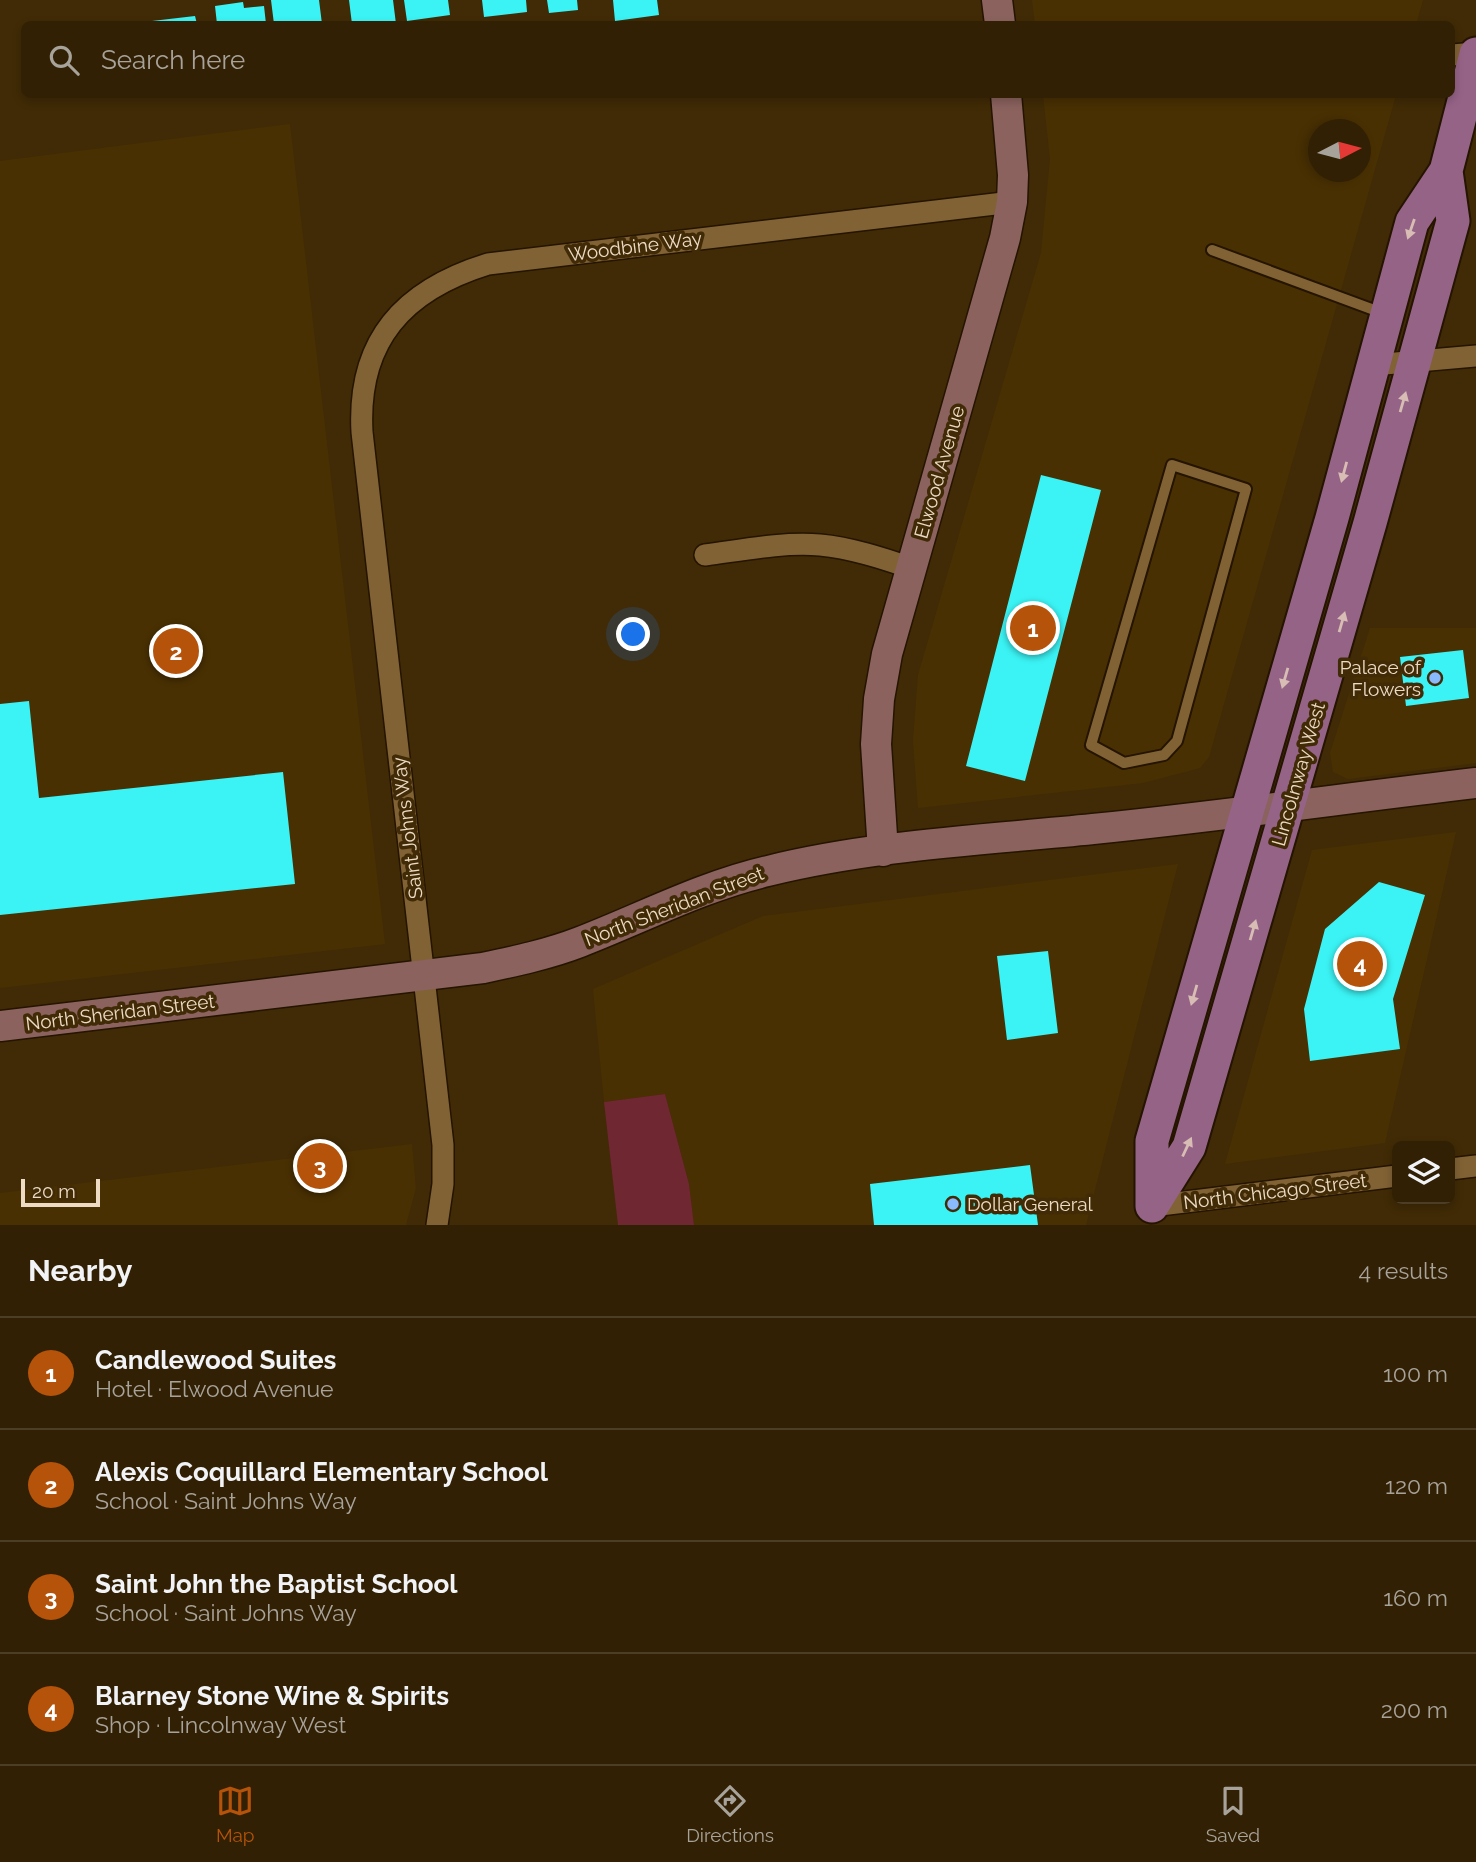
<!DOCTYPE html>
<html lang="en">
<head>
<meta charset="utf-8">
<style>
	:root { --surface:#312004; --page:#39280e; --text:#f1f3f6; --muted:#a8a39a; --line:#4c3e26; --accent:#b45309 }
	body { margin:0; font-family:Raleway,sans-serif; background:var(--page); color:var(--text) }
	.controls { position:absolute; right:21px; bottom:21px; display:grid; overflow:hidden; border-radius:10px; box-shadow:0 4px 10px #0003 }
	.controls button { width:63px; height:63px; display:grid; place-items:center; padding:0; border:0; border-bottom:2px solid var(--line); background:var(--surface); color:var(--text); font:35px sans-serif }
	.compass { position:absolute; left:1308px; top:119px; width:63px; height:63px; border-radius:50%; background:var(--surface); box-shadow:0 4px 10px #0003; rotate:84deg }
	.scale { position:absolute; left:21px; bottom:18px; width:79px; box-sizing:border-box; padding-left:7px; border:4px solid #eddbc4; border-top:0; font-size:19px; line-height:24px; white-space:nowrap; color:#eddbc4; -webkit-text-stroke:5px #412b06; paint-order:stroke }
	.you { position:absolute; left:634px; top:635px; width:24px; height:24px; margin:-18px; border:5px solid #fff; border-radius:50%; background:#1a73e8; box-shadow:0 0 0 10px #1a73e833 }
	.badge { display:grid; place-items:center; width:46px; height:46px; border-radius:50%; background:var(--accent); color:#fff; font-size:23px; font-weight:700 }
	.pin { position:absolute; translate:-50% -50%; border:4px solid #fff; box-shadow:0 2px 7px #0006 }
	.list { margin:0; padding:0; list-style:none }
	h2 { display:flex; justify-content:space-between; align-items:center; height:91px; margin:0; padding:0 28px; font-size:30px }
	h2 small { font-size:23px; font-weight:400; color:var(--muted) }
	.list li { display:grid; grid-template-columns:46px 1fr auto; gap:21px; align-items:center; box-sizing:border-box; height:112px; padding:0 28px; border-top:2px solid var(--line) }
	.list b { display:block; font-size:26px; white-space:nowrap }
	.list p { margin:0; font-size:23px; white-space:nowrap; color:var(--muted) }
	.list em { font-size:23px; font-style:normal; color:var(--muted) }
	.icon { flex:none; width:38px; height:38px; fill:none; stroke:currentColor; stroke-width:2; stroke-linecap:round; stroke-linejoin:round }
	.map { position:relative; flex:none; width:1476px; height:1225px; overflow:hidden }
	.search { position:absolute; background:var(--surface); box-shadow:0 4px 10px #0003; left:21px; right:21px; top:21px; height:77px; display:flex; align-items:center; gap:18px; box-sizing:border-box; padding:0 24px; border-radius:10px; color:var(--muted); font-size:26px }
	.sheet { height:539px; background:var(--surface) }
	nav { display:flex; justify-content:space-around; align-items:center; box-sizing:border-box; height:98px; border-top:2px solid var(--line); background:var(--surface); font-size:19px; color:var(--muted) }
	nav a { display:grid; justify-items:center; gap:4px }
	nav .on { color:var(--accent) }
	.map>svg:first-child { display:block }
</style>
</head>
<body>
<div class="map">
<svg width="1476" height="1225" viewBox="0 0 1476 1225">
	<rect width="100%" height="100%" fill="#412b06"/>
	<path fill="#493003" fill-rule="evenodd" d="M 1032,0 L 1423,0 L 1416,24 L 1035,24 Z
		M 1043,95 L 1396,95 L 1209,757 L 1200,768 L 1143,783 L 918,808 L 913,741 L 918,675 L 1041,253 L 1050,159 ZM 1318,130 L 1360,130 L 1360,172 L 1318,172 Z
		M 290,124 L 385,944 L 0,988 L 0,161 Z
		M 1370,628 L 1476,628 L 1476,763 L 1348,779 L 1333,772 L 1330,753 Z
		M 1456,832 L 1385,1143 L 1225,1164 L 1312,850 Z
		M 1178,864 L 1086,1225 L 694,1225 L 689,1184 L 665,1094 L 604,1102 L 593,989 L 763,916 Z
		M 412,1144 L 416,1188 L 406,1225 L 0,1225 L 0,1193 Z"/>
	<path fill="#6f2731" d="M 665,1094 L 689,1184 L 694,1225 L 618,1225 L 604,1102 Z"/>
	<path fill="#3bf3f4" d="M 271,0 L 319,0 L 322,24 L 274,24 Z
		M 349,0 L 393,0 L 396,24 L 352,24 Z
		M 404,0 L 448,0 L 450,15 L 407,21 Z
		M 482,0 L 526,0 L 527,12 L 484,17 Z
		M 547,0 L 577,0 L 578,10 L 549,13 Z
		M 613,0 L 657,0 L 659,15 L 615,21 Z
		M 243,2 L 244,8 L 264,6 L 266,24 L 217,24 L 215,6 Z
		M 195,16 L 197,24 L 152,24 L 152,21 Z
		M 1041,475 L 1101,490 L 1025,781 L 966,766 Z
		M 1463,650 L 1469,698 L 1406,706 L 1400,657 Z
		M 29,701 L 39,798 L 283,772 L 295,884 L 0,915 L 0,704 Z
		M 1379,882 L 1425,895 L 1393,999 L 1400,1049 L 1310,1061 L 1304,1009 L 1325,929 Z
		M 1048,951 L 1058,1033 L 1007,1040 L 997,956 Z
		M 1030,1165 L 1038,1225 L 874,1225 L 870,1184 Z"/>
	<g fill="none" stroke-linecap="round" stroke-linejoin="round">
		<g stroke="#241400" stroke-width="14">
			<path id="lane" d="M 1212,250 L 1385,314
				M 1172,465 L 1246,489 L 1177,741 L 1164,755 L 1124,763 L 1091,745 Z"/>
		</g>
		<g stroke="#241400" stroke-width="24">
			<path id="street" d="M 1452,55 L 1476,53
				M 1373,365 L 1476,356
				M 705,555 C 743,550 782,542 820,545 C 851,548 882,558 911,568
				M 1450,1169 L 1476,1166
				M 1152,1206 L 1397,1176
				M 437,1225 L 443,1184 L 443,1145 L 362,432 C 357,340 404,290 488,264 L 1012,202"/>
		</g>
		<g stroke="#241400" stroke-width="33">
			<path id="secondary" d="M 997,0 L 1000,24
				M 883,851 L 876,744 L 879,699 L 887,654 L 1005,238 L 1012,202 L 1013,175 L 1006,94
				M 0,1026 L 483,968 C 516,961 549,954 580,942 C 642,918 703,886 768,871 C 873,845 985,840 1093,829 C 1221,816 1348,798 1476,783"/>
		</g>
		<g stroke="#241400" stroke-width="37">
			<path id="primary" d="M 1152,1206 L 1152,1141 L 1332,518 L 1412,222 L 1446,171 L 1476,54
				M 1152,1206 L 1189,1147 L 1370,523 L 1453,221 L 1446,171"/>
		</g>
		<use href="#lane" stroke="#816235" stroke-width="10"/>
		<use href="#street" stroke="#816235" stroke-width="21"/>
		<use href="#secondary" stroke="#8b625e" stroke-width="30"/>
		<use href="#primary" stroke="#956386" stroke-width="33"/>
	</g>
	<defs><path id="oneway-solid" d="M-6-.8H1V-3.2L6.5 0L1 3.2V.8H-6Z" transform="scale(1.75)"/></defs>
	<g fill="#d7bdb4">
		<use href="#oneway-solid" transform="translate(1411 229) rotate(109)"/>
		<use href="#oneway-solid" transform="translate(1403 402) rotate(-74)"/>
		<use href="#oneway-solid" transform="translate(1344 472) rotate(105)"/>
		<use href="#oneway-solid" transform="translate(1342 622) rotate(-74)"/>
		<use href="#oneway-solid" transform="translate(1285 678) rotate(106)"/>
		<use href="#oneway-solid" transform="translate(1253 930) rotate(-74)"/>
		<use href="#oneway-solid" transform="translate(1194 995) rotate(106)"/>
		<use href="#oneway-solid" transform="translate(1187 1147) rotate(-65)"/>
	</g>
	<g fill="#88bafc" stroke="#412b06" stroke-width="2.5">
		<circle cx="1435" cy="678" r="7"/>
		<circle cx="953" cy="1204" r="7"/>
	</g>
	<g text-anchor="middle" stroke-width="7" stroke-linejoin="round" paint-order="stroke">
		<g font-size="19" fill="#eddbc4" stroke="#412b06">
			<text transform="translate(635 246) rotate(-7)" y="7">Woodbine Way</text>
			<text transform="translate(939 472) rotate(-74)" y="7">Elwood Avenue</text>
			<text transform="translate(1298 774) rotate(-74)" y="7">Lincolnway West</text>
			<text transform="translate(407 828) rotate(-97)" y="7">Saint Johns Way</text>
			<text transform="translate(674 906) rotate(-21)" y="7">North Sheridan Street</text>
			<text transform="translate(120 1012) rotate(-7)" y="7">North Sheridan Street</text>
			<text transform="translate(1275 1191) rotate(-7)" y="7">North Chicago Street</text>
		</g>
		<g font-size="19" fill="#eddbc4" stroke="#412b06" text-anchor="end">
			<text x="1421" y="674">Palace of<tspan x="1421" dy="22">Flowers</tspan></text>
			<text x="967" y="1211" text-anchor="start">Dollar General</text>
		</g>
	</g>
</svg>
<div class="controls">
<button><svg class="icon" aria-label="layers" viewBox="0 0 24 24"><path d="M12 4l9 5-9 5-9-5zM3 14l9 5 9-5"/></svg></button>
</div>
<svg class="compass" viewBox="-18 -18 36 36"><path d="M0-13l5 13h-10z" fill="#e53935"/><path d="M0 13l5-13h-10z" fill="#a8a39a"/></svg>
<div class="scale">20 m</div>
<div class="you"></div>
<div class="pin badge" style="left:1033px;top:628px">1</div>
<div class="pin badge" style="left:176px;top:651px">2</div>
<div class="pin badge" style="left:320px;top:1166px">3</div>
<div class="pin badge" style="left:1360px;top:964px">4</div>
<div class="search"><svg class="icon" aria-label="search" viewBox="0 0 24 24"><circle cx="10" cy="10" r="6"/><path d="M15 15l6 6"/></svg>Search here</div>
</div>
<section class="sheet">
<h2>Nearby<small>4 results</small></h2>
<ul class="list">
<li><span class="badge">1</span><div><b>Candlewood Suites</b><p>Hotel · Elwood Avenue</p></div><em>100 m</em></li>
<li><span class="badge">2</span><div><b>Alexis Coquillard Elementary School</b><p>School · Saint Johns Way</p></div><em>120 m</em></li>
<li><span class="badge">3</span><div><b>Saint John the Baptist School</b><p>School · Saint Johns Way</p></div><em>160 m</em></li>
<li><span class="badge">4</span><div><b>Blarney Stone Wine &amp; Spirits</b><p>Shop · Lincolnway West</p></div><em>200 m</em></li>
</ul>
</section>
<nav>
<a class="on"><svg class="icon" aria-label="map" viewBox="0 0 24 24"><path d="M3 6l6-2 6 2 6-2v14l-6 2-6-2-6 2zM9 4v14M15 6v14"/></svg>Map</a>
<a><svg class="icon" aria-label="directions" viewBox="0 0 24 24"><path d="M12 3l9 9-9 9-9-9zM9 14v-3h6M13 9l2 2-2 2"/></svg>Directions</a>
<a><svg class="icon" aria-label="saved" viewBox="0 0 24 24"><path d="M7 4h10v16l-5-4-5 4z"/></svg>Saved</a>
</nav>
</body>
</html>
